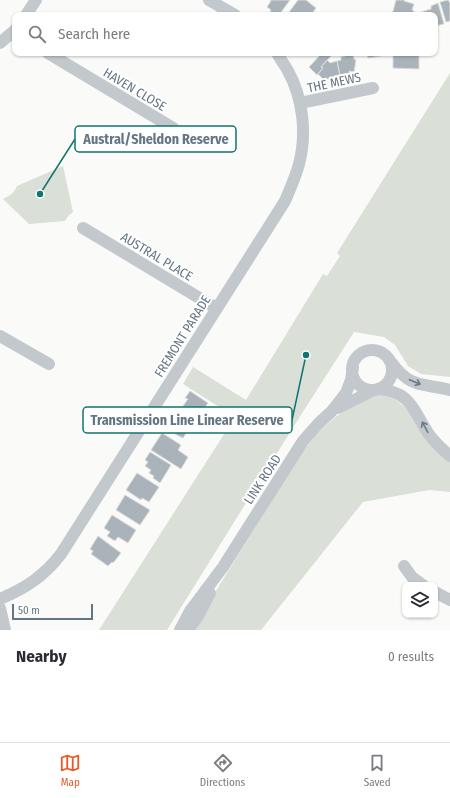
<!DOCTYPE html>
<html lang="en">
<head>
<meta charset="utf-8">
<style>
	:root { --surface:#fff; --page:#f2f2f3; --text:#2b2b33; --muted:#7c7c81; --line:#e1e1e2; --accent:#e95b28 }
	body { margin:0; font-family:"Fira Sans Condensed",sans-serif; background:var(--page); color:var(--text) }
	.controls { position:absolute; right:12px; bottom:12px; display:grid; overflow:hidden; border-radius:8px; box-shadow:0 1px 3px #0004 }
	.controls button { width:36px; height:36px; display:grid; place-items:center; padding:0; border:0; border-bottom:1px solid var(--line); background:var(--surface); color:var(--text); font:20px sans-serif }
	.scale { position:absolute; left:12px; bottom:10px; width:81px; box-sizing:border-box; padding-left:4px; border:2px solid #647584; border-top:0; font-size:11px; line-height:14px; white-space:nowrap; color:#647584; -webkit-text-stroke:3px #fff; paint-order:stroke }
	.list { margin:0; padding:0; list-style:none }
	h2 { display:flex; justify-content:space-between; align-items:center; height:52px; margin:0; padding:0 16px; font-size:17px }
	h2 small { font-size:13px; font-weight:400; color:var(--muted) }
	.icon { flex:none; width:22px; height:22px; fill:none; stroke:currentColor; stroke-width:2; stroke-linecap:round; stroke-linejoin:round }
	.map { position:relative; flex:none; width:450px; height:630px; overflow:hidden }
	.search { position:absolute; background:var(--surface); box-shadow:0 1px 3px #0004; left:12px; right:12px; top:12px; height:44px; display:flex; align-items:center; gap:10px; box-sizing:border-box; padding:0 14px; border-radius:8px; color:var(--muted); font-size:15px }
	.sheet { height:112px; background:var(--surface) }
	nav { display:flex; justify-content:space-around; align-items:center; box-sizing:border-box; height:56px; border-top:1px solid var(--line); background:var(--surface); font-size:11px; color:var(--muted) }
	nav a { display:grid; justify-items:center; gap:2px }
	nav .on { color:var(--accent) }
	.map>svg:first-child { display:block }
</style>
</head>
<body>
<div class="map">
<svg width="450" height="630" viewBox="0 0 450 630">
	<rect width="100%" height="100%" fill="#fafaf8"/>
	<path fill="#dadfd7" d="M 450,73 L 450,377 L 421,374 L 408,366 L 395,345 L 384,337 L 354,332 L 292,429 L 167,630 L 99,630 L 235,417 L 183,384 L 193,367 L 246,400 L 323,274 L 327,276 L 340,256 L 337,253 Z
		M 63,166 L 73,212 L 68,216 L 65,221 L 29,224 L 3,199 C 10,196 14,193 17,186 Z
		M 375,395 C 382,395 390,396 396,400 C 418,416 428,446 450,462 L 450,492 L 429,490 L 363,502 L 261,630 L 192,630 C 216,590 241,551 265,511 C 282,483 300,450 324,427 C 339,413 356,402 375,395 Z"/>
	<path fill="#aab3ba" stroke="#dcdcda" d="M 270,0 L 290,0 L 279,15 L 274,15 L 270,12 L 271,10 L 267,7 L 271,1 Z
		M 298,0 L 306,0 L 316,8 L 311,15 L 292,15 L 289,12 Z
		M 396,0 L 405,0 L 404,1 L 414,4 L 412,10 L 414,11 L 413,15 L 392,15 Z
		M 448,0 L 450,3 L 450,21 L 446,22 L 440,2 Z
		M 438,3 L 444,24 L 435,26 L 435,15 L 422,15 L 421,12 L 431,9 L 431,6 Z
		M 322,53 L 329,53 L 332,55 L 321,67 L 323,68 L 317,75 L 309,67 Z
		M 353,53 L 354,59 L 356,60 L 354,72 L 349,71 L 350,73 L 340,75 L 337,61 L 341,60 L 341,57 L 345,56 L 345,54 Z
		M 367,53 L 380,53 L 381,56 L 368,58 Z
		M 393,54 L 419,54 L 419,69 L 393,68 Z
		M 327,60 L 330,63 L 337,61 L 340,75 L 334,76 L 335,78 L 323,80 L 322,78 L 318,74 L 323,68 L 321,67 Z
		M 190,391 L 208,403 L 197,420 L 184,412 L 186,408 L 183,406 L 188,399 L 185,398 Z
		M 177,411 L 198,424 L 192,433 L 188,430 L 183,438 L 175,434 L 176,432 L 170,428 L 174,421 L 171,420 Z
		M 162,433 L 181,445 L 178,450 L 188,457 L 181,469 L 151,450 Z
		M 150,452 L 171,465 L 160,483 L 153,478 L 154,476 L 149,473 L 151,470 L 145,466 L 148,462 L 145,460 Z
		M 137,473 L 159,487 L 149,502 L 142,498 L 141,500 L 126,490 Z
		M 125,495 L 150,510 L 140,525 L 116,510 Z
		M 112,515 L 136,530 L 128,543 L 118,537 L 115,541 L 107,536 L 110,532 L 104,528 Z
		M 98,536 L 121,553 L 113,563 L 112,562 L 108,566 L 91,554 L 93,551 L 90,549 Z"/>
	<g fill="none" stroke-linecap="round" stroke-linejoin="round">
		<path stroke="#c3c8cc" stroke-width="12" d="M 209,0 L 235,15
			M 26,15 L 36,0
			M 0,43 L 15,30
			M 48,53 L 173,128 L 181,142
			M 300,103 L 373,88
			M 83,228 L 216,308
			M 0,336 L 49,364
			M352 370a20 20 0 1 1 40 0a20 20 0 1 1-40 0Z
			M 391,362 C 411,389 422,383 450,390
			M 377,389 C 411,391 413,410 428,433 C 434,442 442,449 450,456
			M 338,408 L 374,390
			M 404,566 L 412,577 L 423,585
			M 435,592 L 450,600
			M 0,599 C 26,588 44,576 61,554 L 285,201 C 290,189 296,176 299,164 C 307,134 303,98 288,71 C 285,65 280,59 277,53
			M 0,608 L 5,630
			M 180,630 L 190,611 L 223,567 L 303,441 L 319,423 L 332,411 L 346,393 L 351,380 L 353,367
			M 188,630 L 198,616 L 210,593"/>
	</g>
	<defs><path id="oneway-shaft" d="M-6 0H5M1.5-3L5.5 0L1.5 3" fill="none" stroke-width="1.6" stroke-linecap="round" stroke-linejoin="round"/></defs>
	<g stroke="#697988">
		<use href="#oneway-shaft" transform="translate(415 382) rotate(23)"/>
		<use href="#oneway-shaft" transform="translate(425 427) rotate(-118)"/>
	</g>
	<g text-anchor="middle" stroke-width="4" stroke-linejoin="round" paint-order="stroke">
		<g font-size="13" fill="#647584" stroke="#fff">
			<text transform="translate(334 82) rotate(-12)" y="5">THE MEWS</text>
			<text transform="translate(135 89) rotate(31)" y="5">HAVEN CLOSE</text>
			<text transform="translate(157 256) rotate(31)" y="5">AUSTRAL PLACE</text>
			<text transform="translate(182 336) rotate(-58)" y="5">FREMONT PARADE</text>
			<text transform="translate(262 479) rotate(-57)" y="5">LINK ROAD</text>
		</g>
	</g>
	<path fill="none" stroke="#0f766e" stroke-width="1.5" d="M40 194L75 139M306 355L292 420"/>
	<g fill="#0f766e" stroke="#fff" stroke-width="1.5">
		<circle cx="40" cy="194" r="4"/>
		<circle cx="306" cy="355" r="4"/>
	</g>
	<g fill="#fff" stroke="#0f766e" stroke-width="1.5">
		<rect x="75" y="126" width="161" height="26" rx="4"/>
		<rect x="83" y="407" width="209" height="26" rx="4"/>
	</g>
	<g font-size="14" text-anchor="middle" font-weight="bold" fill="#647584">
		<text x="156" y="144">Austral/Sheldon Reserve</text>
		<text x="187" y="425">Transmission Line Linear Reserve</text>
	</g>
</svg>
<div class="controls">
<button><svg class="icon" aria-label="layers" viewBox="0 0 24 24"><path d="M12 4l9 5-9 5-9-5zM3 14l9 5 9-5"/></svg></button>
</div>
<div class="scale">50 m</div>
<div class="search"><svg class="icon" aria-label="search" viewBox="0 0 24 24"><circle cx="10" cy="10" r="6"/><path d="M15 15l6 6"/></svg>Search here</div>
</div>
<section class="sheet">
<h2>Nearby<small>0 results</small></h2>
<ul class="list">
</ul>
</section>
<nav>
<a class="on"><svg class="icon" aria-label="map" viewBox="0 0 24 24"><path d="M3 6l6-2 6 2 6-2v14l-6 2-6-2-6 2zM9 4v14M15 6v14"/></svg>Map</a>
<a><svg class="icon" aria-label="directions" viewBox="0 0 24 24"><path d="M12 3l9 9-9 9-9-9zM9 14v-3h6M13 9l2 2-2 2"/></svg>Directions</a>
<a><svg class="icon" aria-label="saved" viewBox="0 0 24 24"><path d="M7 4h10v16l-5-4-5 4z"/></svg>Saved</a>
</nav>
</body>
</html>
